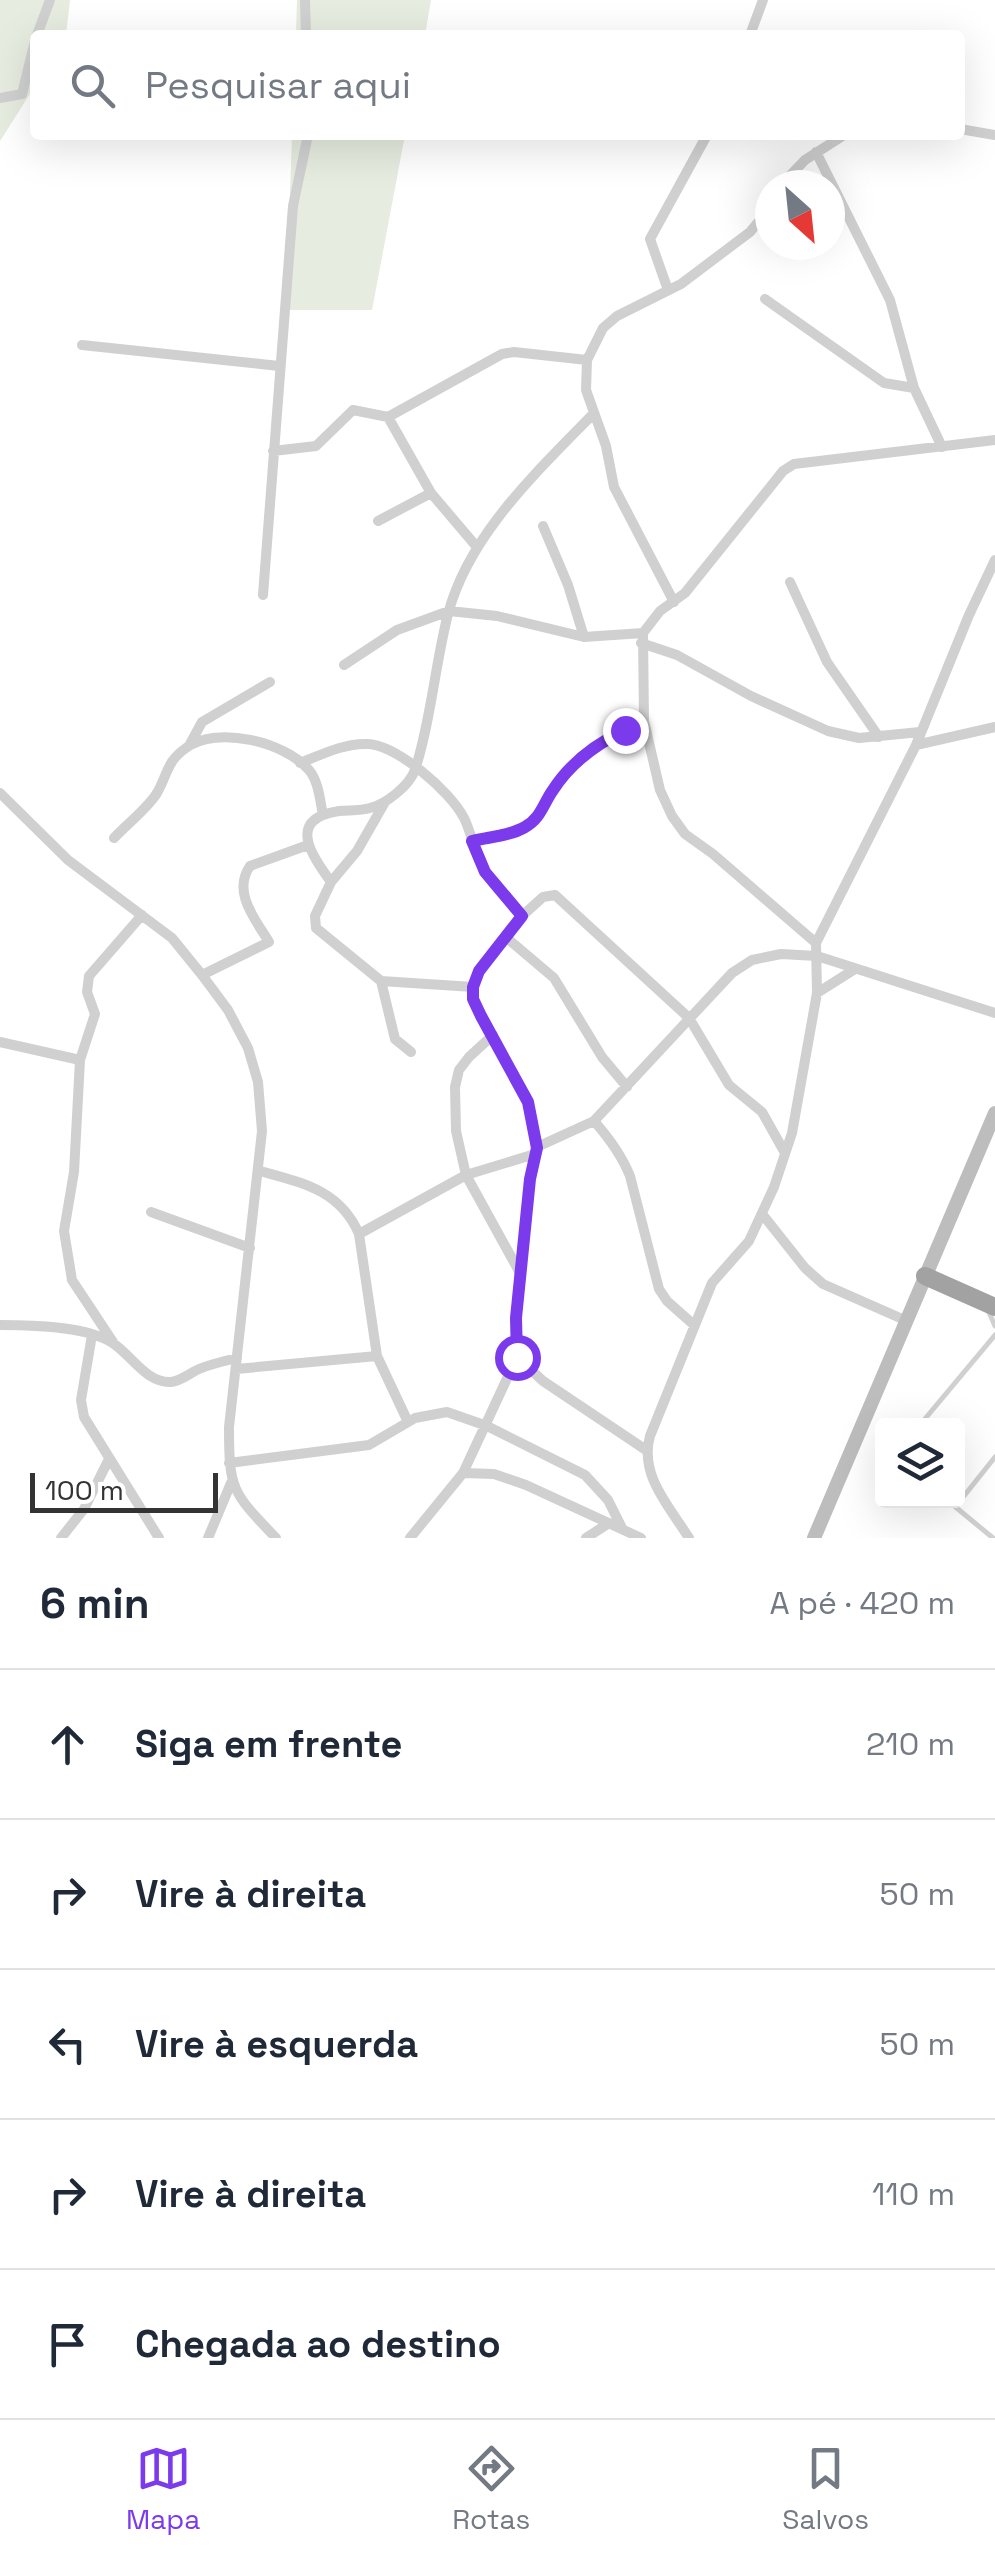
<!DOCTYPE html>
<html lang="pt">
<head>
<meta charset="utf-8">
<style>
	:root { --surface:#fff; --page:#f6f6f7; --text:#1f2937; --muted:#747a83; --line:#e0e1e3; --accent:#7c3aed }
	body { margin:0; font-family:"Space Grotesk",sans-serif; background:var(--page); color:var(--text) }
	.controls { position:absolute; right:30px; bottom:30px; display:grid; overflow:hidden; border-radius:10px; box-shadow:0 10px 40px #0002 }
	.controls button { width:90px; height:90px; display:grid; place-items:center; padding:0; border:0; border-bottom:2px solid var(--line); background:var(--surface); color:var(--text); font:50px sans-serif }
	.compass { position:absolute; left:755px; top:170px; width:90px; height:90px; border-radius:50%; background:var(--surface); box-shadow:0 10px 40px #0002; rotate:153deg }
	.scale { position:absolute; left:30px; bottom:25px; width:188px; box-sizing:border-box; padding-left:10px; border:5px solid #333; border-top:0; font-size:28px; line-height:35px; white-space:nowrap; color:#333; -webkit-text-stroke:8px #fff; paint-order:stroke }
	.stop { position:absolute; width:30px; height:30px; margin:-22px; border:8px solid #7c3aed; border-radius:50%; background:#fff }
	.stop.end { background:#7c3aed; border-color:#fff; box-shadow:0 2px 10px #0008 }
	.list { margin:0; padding:0; list-style:none }
	h2 { display:flex; justify-content:space-between; align-items:center; height:130px; margin:0; padding:0 40px; font-size:42px }
	h2 small { font-size:32px; font-weight:400; color:var(--muted) }
	.list li { display:grid; grid-template-columns:65px 1fr auto; gap:30px; align-items:center; box-sizing:border-box; height:150px; padding:0 40px; border-top:2px solid var(--line) }
	.list b { display:block; font-size:38px; white-space:nowrap }
	.list em { font-size:32px; font-style:normal; color:var(--muted) }
	.icon { flex:none; width:55px; height:55px; fill:none; stroke:currentColor; stroke-width:2; stroke-linecap:round; stroke-linejoin:round }
	.map { position:relative; flex:none; width:995px; height:1538px; overflow:hidden }
	.search { position:absolute; background:var(--surface); box-shadow:0 10px 40px #0002; left:30px; right:30px; top:30px; height:110px; display:flex; align-items:center; gap:25px; box-sizing:border-box; padding:0 35px; border-radius:10px; color:var(--muted); font-size:38px }
	.sheet { height:880px; background:var(--surface) }
	nav { display:flex; justify-content:space-around; align-items:center; box-sizing:border-box; height:140px; border-top:2px solid var(--line); background:var(--surface); font-size:28px; color:var(--muted) }
	nav a { display:grid; justify-items:center; gap:5px }
	nav .on { color:var(--accent) }
	.map>svg:first-child { display:block }
</style>
</head>
<body>
<div class="map">
<svg width="995" height="1538" viewBox="0 0 995 1538">
	<rect width="100%" height="100%" fill="#fff"/>
	<path fill="#e6ecdf" d="M 0,0 L 70,0 L 66,35 L 35,35 L 35,86 L 0,141 Z
		M 297,0 L 431,0 L 425,35 L 296,35 Z
		M 292,135 L 405,135 L 372,310 L 286,310 Z"/>
	<g fill="none" stroke-linecap="round" stroke-linejoin="round">
		<path stroke="#d0d0d0" stroke-width="5" d="M 988,1310 L 995,1326
			M 919,1426 L 995,1335
			M 947,1500 L 993,1538
			M 956,1506 L 995,1457"/>
		<path stroke="#d0d0d0" stroke-width="10" d="M 305,0 L 306,35
			M 37,35 L 50,0
			M 750,35 L 763,0
			M 0,98 L 22,94 L 35,41
			M 960,129 L 995,135
			M 816,152 L 890,300 L 914,388 L 942,447
			M 781,185 L 805,160 L 844,135
			M 668,290 L 650,239 L 707,135
			M 765,299 L 884,383 L 914,388
			M 82,345 L 279,366
			M 388,417 L 431,493 L 476,546
			M 273,451 L 316,446 L 353,410 L 388,417 L 502,354 L 514,352 L 587,360
			M 378,521 L 431,493
			M 543,526 L 568,585 L 584,637
			M 790,582 L 827,662 L 879,737
			M 263,595 L 293,206 L 308,135
			M 674,602 L 614,487 L 606,446 L 586,390 L 587,360 L 603,328 L 617,316 L 681,284 L 750,232 L 770,208
			M 641,643 L 677,655 L 751,696 L 828,731 L 859,738 L 920,732
			M 344,665 L 397,630 L 449,611 L 497,616 L 584,637 L 643,633
			M 190,744 L 202,722 L 270,682
			M 916,745 L 995,727
			M 300,763 C 321,755 344,743 367,744 C 397,745 450,791 464,818 C 472,834 474,852 483,868 C 493,886 509,901 522,916
			M 0,793 L 68,860 L 172,938 L 202,975 L 228,1010 L 248,1048 L 258,1082 L 262,1131 L 229,1427 C 229,1490 232,1492 276,1538
			M 114,838 C 127,824 147,809 157,793 C 168,774 166,762 186,748 C 217,725 285,742 309,770 C 319,782 320,801 323,815
			M 472,841 C 491,837 515,835 531,823 C 542,814 545,802 552,791 C 574,756 608,737 644,721
			M 331,882 L 357,851 L 385,802
			M 508,939 L 554,978 L 602,1057 L 627,1087
			M 816,943 L 713,854 L 685,834 L 672,816 L 660,790 L 644,721 L 643,633 L 660,611 L 685,593 L 783,471 L 794,464 L 995,440
			M 202,975 L 269,942 C 255,919 232,892 250,866 L 308,845
			M 381,981 L 395,1039 L 411,1052
			M 473,987 L 381,981 L 316,928 L 315,916 L 331,882 C 310,853 287,819 339,811 C 349,810 360,811 370,808 C 386,804 409,786 415,770 C 431,720 435,665 448,614 C 469,534 538,471 594,413
			M 817,993 L 855,969
			M 493,1035 L 469,1057 L 459,1070 L 455,1087 L 456,1131 L 466,1175 L 520,1273
			M 0,1042 L 80,1060
			M 594,1121 L 732,973 L 752,960 L 781,954 L 817,956 L 995,1013
			M 537,1147 L 594,1121 C 609,1138 622,1156 630,1176 L 659,1289 L 667,1301 L 694,1325
			M 260,1171 C 303,1183 340,1190 359,1234 L 377,1356 L 408,1422
			M 151,1212 L 250,1248
			M 763,1215 L 805,1268 L 823,1284 L 907,1321
			M 359,1234 L 466,1175 L 535,1154
			M 0,1325 C 31,1325 89,1326 114,1344 C 132,1356 146,1383 171,1382 C 181,1381 190,1373 199,1369 C 211,1364 224,1361 237,1358
			M 92,1335 L 81,1400 L 84,1417 L 159,1538
			M 113,1342 L 72,1280 L 64,1231 L 74,1172 L 80,1060 L 95,1014 L 87,992 L 89,976 L 142,915
			M 236,1369 L 377,1356
			M 646,1450 L 543,1381 L 517,1357 L 516,1318 L 530,1179 L 537,1147 L 528,1102 L 473,999 L 473,987 L 479,971 L 522,916 L 543,897 L 555,895 L 689,1018 L 729,1085 L 762,1112 L 785,1153
			M 229,1463 L 369,1445 L 415,1418 L 447,1412 L 487,1426 L 585,1475 L 608,1500 L 622,1528
			M 463,1473 L 494,1474 L 526,1485 L 641,1538
			M 61,1538 L 84,1509 L 109,1459
			M 208,1538 L 231,1483
			M 410,1538 L 463,1473 L 517,1357
			M 586,1538 L 609,1523
			M 689,1538 C 669,1506 639,1475 650,1436 L 712,1283 L 749,1241 L 774,1187 L 792,1133 L 817,993 L 816,943 L 916,745 L 969,615 L 995,560"/>
		<path stroke="#bdbdbd" stroke-width="14" d="M 814,1538 L 995,1113"/>
		<path stroke="#a2a2a2" stroke-width="18" d="M 925,1276 L 995,1307"/>
	</g>
	<g fill="none" stroke-linecap="round" stroke-linejoin="round">
		<path stroke="#7c3aed" stroke-width="12" d="M 517,1357 L 516,1318 L 530,1179 L 537,1148 L 528,1102 L 481,1016 L 473,999 L 473,987 L 479,971 L 522,916 L 485,872 L 472,841 C 489,837 510,836 525,827 C 541,818 543,804 553,790 C 571,762 596,744 625,730"/>
	</g>
</svg>
<div class="controls">
<button><svg class="icon" aria-label="layers" viewBox="0 0 24 24"><path d="M12 4l9 5-9 5-9-5zM3 14l9 5 9-5"/></svg></button>
</div>
<svg class="compass" viewBox="-18 -18 36 36"><path d="M0-13l5 13h-10z" fill="#e53935"/><path d="M0 13l5-13h-10z" fill="#747a83"/></svg>
<div class="scale">100 m</div>
<div class="stop" style="left:517px;top:1357px"></div>
<div class="stop end" style="left:625px;top:730px"></div>
<div class="search"><svg class="icon" aria-label="search" viewBox="0 0 24 24"><circle cx="10" cy="10" r="6"/><path d="M15 15l6 6"/></svg>Pesquisar aqui</div>
</div>
<section class="sheet">
<h2>6 min<small>A pé · 420 m</small></h2>
<ul class="list">
<li><svg class="icon" aria-label="ahead" viewBox="0 0 24 24"><path d="M12 20V5M6 11l6-6 6 6"/></svg><div><b>Siga em frente</b></div><em>210 m</em></li>
<li><svg class="icon" aria-label="right" viewBox="0 0 24 24"><path d="M7 20v-9h11M14 6l5 5-5 5"/></svg><div><b>Vire à direita</b></div><em>50 m</em></li>
<li><svg class="icon" aria-label="left" viewBox="0 0 24 24"><path d="M17 20v-9H6M10 6l-5 5 5 5"/></svg><div><b>Vire à esquerda</b></div><em>50 m</em></li>
<li><svg class="icon" aria-label="right" viewBox="0 0 24 24"><path d="M7 20v-9h11M14 6l5 5-5 5"/></svg><div><b>Vire à direita</b></div><em>110 m</em></li>
<li><svg class="icon" aria-label="arrive" viewBox="0 0 24 24"><path d="M6 21V4h12l-3 4 3 4H6"/></svg><div><b>Chegada ao destino</b></div></li>
</ul>
</section>
<nav>
<a class="on"><svg class="icon" aria-label="map" viewBox="0 0 24 24"><path d="M3 6l6-2 6 2 6-2v14l-6 2-6-2-6 2zM9 4v14M15 6v14"/></svg>Mapa</a>
<a><svg class="icon" aria-label="directions" viewBox="0 0 24 24"><path d="M12 3l9 9-9 9-9-9zM9 14v-3h6M13 9l2 2-2 2"/></svg>Rotas</a>
<a><svg class="icon" aria-label="saved" viewBox="0 0 24 24"><path d="M7 4h10v16l-5-4-5 4z"/></svg>Salvos</a>
</nav>
</body>
</html>
